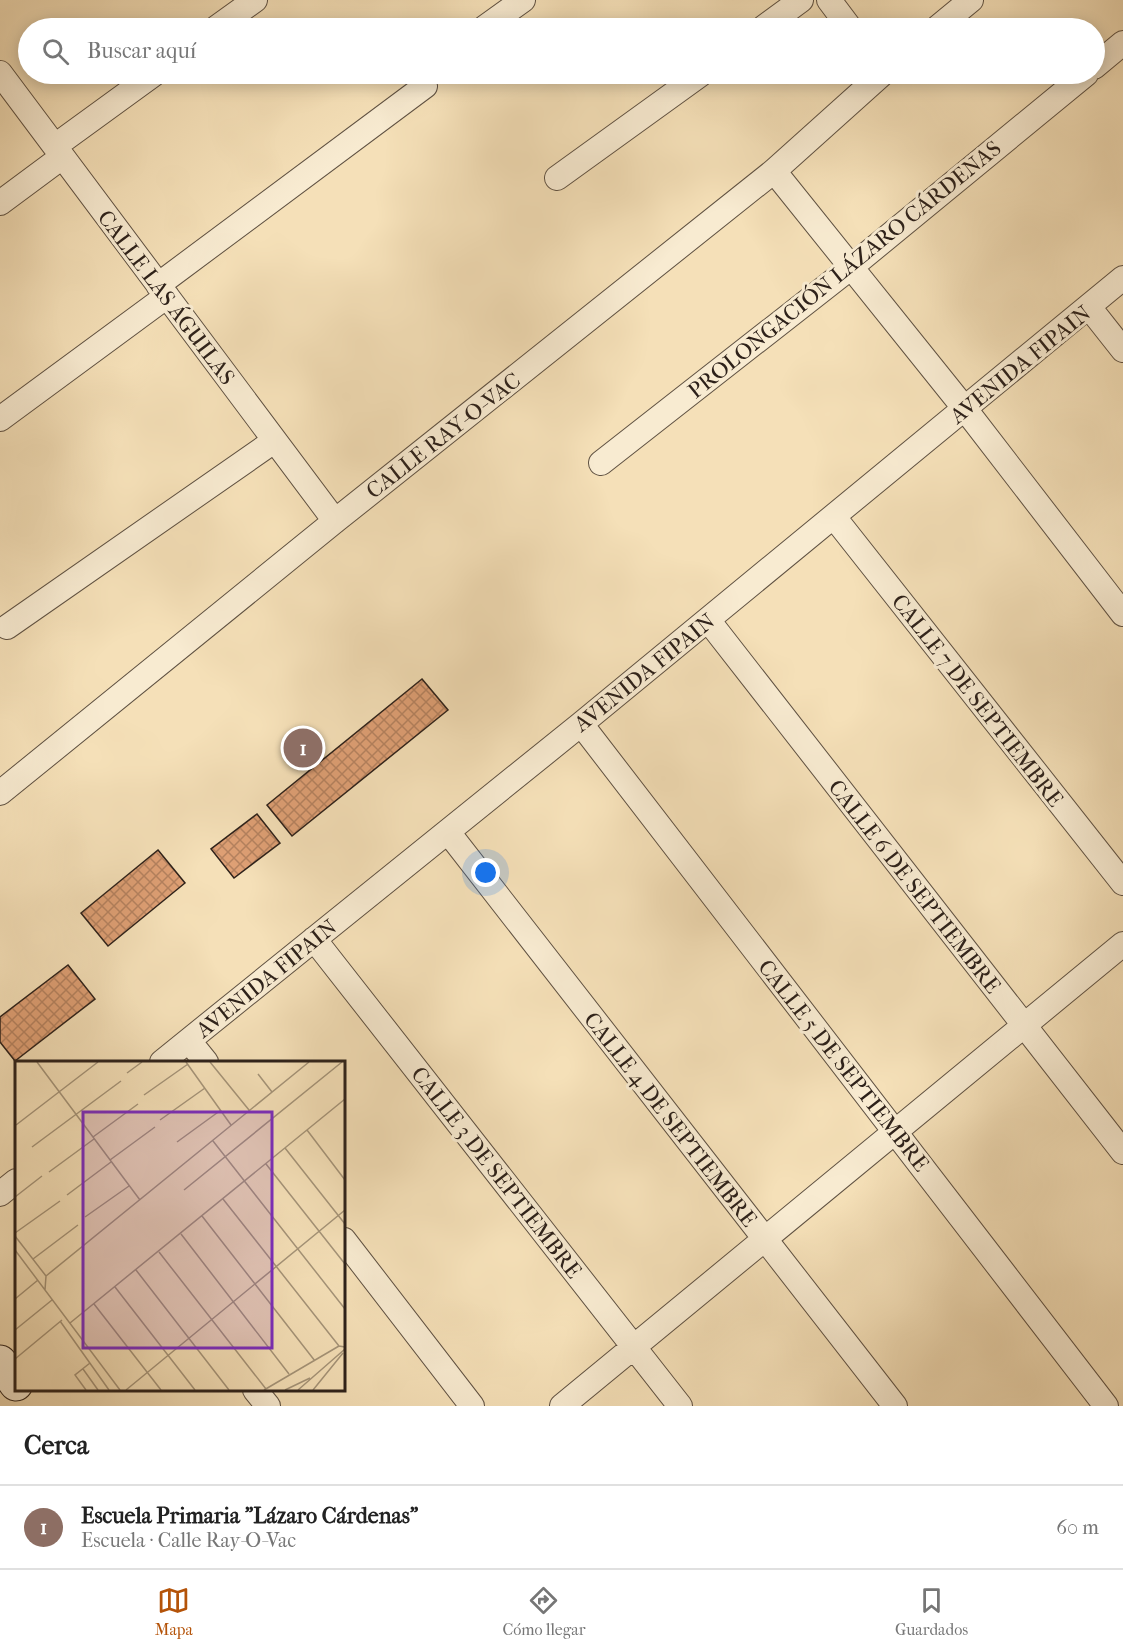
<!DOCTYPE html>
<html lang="es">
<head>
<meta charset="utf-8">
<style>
	:root { --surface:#fff; --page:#f2f2f2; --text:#222; --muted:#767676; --line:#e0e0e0; --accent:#b45309 }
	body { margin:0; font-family:"IM FELL French Canon",serif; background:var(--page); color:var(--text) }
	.you { position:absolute; left:486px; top:873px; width:21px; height:21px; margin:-15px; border:4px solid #fff; border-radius:50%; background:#1a73e8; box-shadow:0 0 0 9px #1a73e833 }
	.badge { display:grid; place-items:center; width:39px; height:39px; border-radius:50%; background:var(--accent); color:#fff; font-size:20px; font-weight:700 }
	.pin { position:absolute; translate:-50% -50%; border:3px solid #fff; box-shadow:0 2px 6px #0006 }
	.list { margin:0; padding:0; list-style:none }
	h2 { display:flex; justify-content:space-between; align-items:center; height:78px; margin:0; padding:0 24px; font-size:26px }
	h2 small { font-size:20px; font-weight:400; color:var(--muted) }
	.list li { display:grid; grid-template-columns:39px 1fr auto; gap:18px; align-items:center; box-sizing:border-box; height:84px; padding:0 24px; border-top:2px solid var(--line) }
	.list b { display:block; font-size:22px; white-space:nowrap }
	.list p { margin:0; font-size:20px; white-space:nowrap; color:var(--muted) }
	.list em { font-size:20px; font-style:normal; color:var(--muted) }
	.icon { flex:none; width:33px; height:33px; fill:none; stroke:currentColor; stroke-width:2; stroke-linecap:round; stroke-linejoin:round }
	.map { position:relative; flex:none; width:1123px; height:1406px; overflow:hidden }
	.search { position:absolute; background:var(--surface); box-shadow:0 3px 15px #0003; left:18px; right:18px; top:18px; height:66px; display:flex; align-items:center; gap:15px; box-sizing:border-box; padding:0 21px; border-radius:33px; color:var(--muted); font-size:22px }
	.sheet { height:162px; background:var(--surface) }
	nav { display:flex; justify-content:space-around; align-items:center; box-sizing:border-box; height:84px; border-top:2px solid var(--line); background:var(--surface); font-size:16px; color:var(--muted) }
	nav a { display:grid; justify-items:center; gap:3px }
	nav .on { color:var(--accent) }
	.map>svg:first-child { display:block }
</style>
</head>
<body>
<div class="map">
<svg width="1123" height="1406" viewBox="0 0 1123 1406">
	<defs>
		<pattern id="building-cross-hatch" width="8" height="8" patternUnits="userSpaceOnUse" patternTransform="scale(1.5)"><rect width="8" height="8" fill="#dfa075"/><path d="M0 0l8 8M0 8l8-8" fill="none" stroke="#b5825f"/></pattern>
	</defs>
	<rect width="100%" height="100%" fill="#f5e0b8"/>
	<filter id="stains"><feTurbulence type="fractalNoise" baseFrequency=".00333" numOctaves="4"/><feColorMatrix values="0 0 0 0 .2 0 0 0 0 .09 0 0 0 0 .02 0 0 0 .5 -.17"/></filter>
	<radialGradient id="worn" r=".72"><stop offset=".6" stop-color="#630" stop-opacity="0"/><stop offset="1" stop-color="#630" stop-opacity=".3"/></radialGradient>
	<path fill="url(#building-cross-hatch)" stroke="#2d211a" stroke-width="1.5" d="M 422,679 L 448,710 L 292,836 L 267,805 Z
		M 257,814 L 280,843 L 234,878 L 211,849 Z
		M 158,850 L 185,883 L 108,946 L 81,913 Z
		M 68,965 L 95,999 L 15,1061 L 0,1042 L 0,1017 Z"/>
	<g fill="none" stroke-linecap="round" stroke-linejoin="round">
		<g stroke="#5f5142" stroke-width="26">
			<path id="minor" d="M 829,0 L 850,28
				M 216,28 L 255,0
				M 484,28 L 523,0
				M 763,28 L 801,0
				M 937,28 L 971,0
				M 1094,67 L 1123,43
				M 0,73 L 335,521
				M 55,146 L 154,74
				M 774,171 L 965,409 L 1123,614
				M 557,178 L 701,74
				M 0,203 L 62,157
				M 158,285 L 425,86
				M 1089,307 L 1123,350
				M 0,419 L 167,296
				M 601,463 L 850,268 L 1086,74
				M 834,517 L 1123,883
				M 708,620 L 1123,1152
				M 7,627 L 274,441
				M 581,724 L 1106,1406
				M 0,793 L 335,521 L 774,171 L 882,74
				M 448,832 L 895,1406
				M 314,939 L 680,1406
				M 189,1041 L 206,1062
				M 162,1062 L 581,724 L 1123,278
				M 0,1194 L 16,1181
				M 344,1240 L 472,1406
				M 255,1390 L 268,1406
				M 562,1406 L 1123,944"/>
		</g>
		<g stroke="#2d211a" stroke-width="35">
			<path id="secondary" d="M 0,1362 L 16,1384"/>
		</g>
		<use href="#minor" stroke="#f8ebd1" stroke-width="24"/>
		<use href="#secondary" stroke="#f8ebd1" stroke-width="33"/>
	</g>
	<g text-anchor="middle" stroke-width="6" stroke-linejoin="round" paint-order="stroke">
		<g font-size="22" fill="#2d211a" stroke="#f8ebd1">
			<text transform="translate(844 269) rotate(-39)" y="8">PROLONGACIÓN LÁZARO CÁRDENAS</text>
			<text transform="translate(167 297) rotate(53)" y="8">CALLE LAS ÁGUILAS</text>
			<text transform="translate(1020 364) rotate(-39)" y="8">AVENIDA FIPAIN</text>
			<text transform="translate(443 435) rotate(-38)" y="8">CALLE RAY-O-VAC</text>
			<text transform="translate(644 672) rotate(-39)" y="8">AVENIDA FIPAIN</text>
			<text transform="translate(978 700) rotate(52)" y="8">CALLE 7 DE SEPTIEMBRE</text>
			<text transform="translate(915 886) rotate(52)" y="8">CALLE 6 DE SEPTIEMBRE</text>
			<text transform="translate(266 978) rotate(-39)" y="8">AVENIDA FIPAIN</text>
			<text transform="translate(844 1065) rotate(52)" y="8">CALLE 5 DE SEPTIEMBRE</text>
			<text transform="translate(671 1119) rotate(52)" y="8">CALLE 4 DE SEPTIEMBRE</text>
			<text transform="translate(497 1172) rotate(52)" y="8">CALLE 3 DE SEPTIEMBRE</text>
		</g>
	</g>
	<g transform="translate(15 1061)">
		<rect width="330" height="330" fill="#f5e0b8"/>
		<path fill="none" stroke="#a59479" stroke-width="1.5" d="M 22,1 L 125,139M 171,1 L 216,64M 195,1 L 234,49M 112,12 L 127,1M 243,13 L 257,31M 129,34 L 173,3M 145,59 L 190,27M 1,64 L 83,1M 292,69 L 330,119M 78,76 L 123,43M 198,80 L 330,248M 162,81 L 206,49M 17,86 L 106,20M 270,87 L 330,163M 95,99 L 140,66M 251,103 L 330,203M 34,111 L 79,78M 169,129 L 327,1M 52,134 L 96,101M 0,136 L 27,115M 208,138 L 324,285 L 330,286M 187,155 L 300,300M 70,156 L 114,125M 0,172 L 45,140M 166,173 L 274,313M 0,175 L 31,215 L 30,229M 0,189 L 105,329M 144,191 L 251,328M 18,198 L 63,164M 121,209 L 214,329M 31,215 L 294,1M 100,226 L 180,329M 0,238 L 23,219M 79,243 L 146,329M 45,260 L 94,329M 55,262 L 330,38M 0,269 L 37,239M 0,298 L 47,259M 68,308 L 83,329M 71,329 L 60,314 L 75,302M 111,329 L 330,149M 249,329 L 324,285M 270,329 L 295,317M 283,329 L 330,288M 298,329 L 328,292"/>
		<path fill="#7b2cbf" fill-opacity="0.15" stroke="#7b2cbf" stroke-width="3" d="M 68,51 L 257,51 L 257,287 L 68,287 Z"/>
		<rect width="330" height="330" fill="none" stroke="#2d211a" stroke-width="3"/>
	</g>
	<rect width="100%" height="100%" filter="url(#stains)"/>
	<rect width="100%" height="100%" fill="url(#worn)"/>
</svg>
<div class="you"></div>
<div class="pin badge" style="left:303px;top:748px;background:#8d6e63">1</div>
<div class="search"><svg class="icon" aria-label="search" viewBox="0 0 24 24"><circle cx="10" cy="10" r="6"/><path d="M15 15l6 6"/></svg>Buscar aquí</div>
</div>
<section class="sheet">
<h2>Cerca<small></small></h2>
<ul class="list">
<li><span class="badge" style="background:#8d6e63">1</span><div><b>Escuela Primaria &quot;Lázaro Cárdenas&quot;</b><p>Escuela · Calle Ray-O-Vac</p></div><em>60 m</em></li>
</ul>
</section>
<nav>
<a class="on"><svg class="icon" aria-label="map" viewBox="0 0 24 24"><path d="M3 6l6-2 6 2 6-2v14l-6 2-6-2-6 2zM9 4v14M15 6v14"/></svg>Mapa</a>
<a><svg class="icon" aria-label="directions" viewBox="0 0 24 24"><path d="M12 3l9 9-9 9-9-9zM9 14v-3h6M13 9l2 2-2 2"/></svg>Cómo llegar</a>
<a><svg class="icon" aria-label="saved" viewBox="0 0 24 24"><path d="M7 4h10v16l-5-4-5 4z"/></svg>Guardados</a>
</nav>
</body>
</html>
